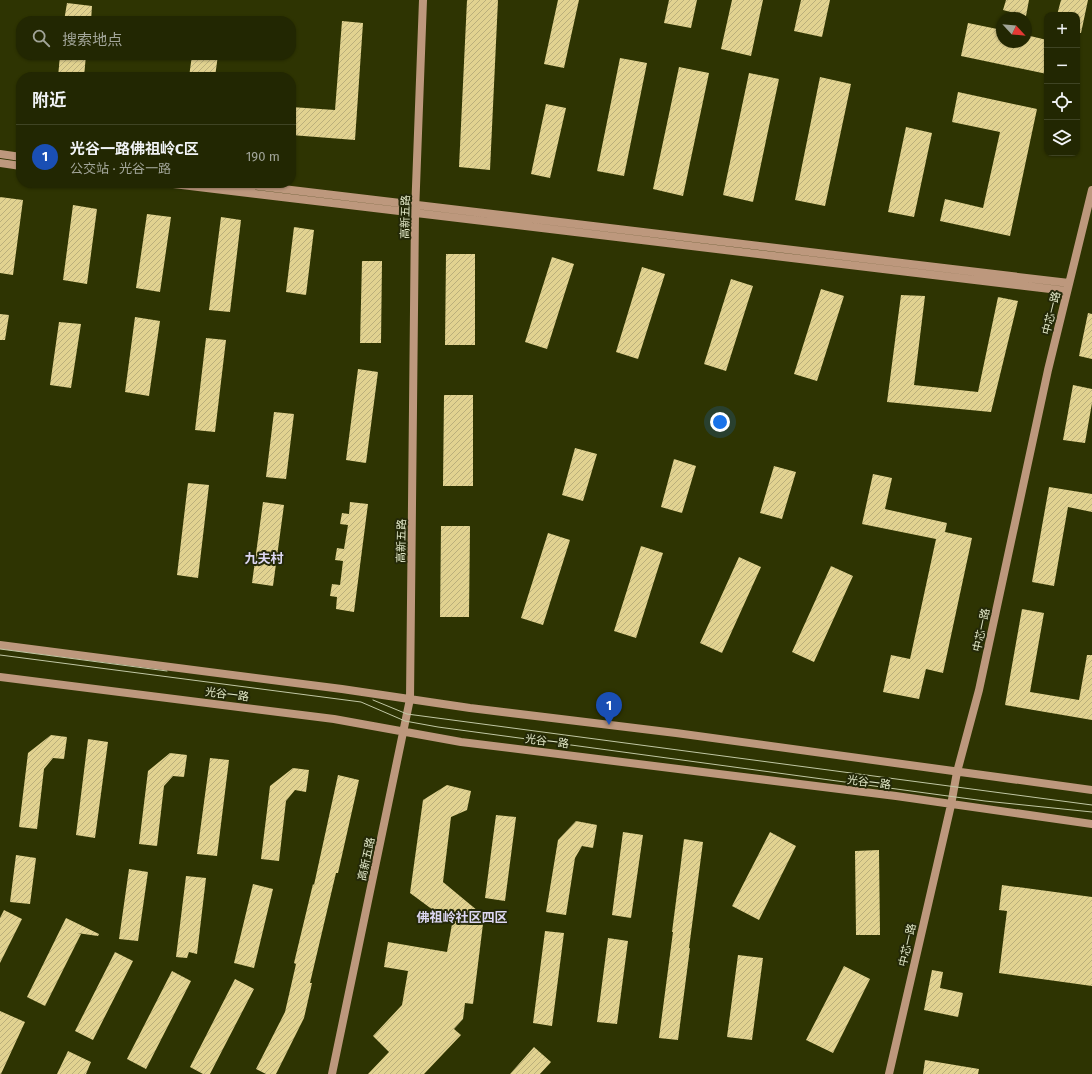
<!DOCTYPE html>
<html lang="zh">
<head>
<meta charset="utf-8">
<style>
	:root { --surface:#222702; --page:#2e3311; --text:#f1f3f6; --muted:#a2a599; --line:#3f4424; --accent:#bea9f5 }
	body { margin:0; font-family:"Fira Sans","Noto Sans SC",sans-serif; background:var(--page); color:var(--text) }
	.controls { position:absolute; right:12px; top:12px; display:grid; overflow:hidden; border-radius:8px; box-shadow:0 1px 3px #0004 }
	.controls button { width:36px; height:36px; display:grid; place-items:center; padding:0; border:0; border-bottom:1px solid var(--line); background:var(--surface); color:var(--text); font:20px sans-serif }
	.compass { position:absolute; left:996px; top:12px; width:36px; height:36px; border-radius:50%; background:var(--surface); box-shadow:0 1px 3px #0004; rotate:116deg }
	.you { position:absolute; left:720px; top:422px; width:14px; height:14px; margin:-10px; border:3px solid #fff; border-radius:50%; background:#1a73e8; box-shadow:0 0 0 6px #1a73e833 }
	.badge { display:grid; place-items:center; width:26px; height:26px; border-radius:50%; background:var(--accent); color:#fff; font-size:13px; font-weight:700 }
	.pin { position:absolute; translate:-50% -33px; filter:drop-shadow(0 1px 2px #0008) }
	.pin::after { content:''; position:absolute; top:21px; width:14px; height:12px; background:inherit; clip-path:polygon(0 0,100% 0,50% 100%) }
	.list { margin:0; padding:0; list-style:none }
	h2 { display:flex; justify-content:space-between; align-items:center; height:52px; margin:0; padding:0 16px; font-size:17px }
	h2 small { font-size:13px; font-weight:400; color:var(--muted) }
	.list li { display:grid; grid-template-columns:26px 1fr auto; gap:12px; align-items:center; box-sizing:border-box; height:64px; padding:0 16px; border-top:1px solid var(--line) }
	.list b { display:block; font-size:15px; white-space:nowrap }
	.list p { margin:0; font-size:13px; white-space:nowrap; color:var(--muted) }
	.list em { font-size:13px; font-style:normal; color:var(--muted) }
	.icon { flex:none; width:22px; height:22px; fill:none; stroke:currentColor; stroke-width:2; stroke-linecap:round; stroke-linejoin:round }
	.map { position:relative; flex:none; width:1092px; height:1074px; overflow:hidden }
	.search { position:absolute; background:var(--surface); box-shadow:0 1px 3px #0004; left:16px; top:16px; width:280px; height:44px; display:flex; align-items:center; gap:10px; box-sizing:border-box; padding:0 14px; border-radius:16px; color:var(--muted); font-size:15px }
	.panel { position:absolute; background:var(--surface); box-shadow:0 1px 3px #0004; left:16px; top:72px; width:280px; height:116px; border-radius:16px }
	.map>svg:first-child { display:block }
</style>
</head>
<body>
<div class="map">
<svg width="1092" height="1074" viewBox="0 0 1092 1074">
	<defs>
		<pattern id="building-hatch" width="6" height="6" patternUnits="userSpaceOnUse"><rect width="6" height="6" fill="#e1d290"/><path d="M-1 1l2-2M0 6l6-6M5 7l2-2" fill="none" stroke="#baaf7b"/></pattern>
	</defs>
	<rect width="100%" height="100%" fill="#2e3402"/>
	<path fill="url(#building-hatch)" d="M 467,0 L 498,0 L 490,170 L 459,167 Z
		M 558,0 L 579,0 L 564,68 L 544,64 Z
		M 669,0 L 697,0 L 691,28 L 664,23 Z
		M 732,0 L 763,0 L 751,56 L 721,49 Z
		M 801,0 L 830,0 L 822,37 L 794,31 Z
		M 1006,0 L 1029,0 L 1026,16 L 1003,10 Z
		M 1061,0 L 1088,0 L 1081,33 L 1077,33 L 1077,15 L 1057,15 Z
		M 67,3 L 92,6 L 91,21 L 64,21 Z
		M 342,21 L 363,23 L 355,140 L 291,135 L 291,107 L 335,110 Z
		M 968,23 L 1002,30 L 1002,42 L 1026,42 L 1026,35 L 1047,40 L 1047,74 L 961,56 Z
		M 60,55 L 86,55 L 84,77 L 58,77 Z
		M 192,55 L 218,55 L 215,77 L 189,77 Z
		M 620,58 L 647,63 L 624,176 L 597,171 Z
		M 679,67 L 709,73 L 683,196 L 653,189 Z
		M 749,73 L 779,79 L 753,202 L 723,195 Z
		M 820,77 L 851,84 L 825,206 L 795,200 Z
		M 958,92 L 1037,109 L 1010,236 L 940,221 L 945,199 L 983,208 L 1000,132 L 952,122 Z
		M 546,104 L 566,108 L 550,178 L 531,174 Z
		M 906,127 L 932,133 L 914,217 L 888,212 Z
		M 0,197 L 23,200 L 13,275 L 0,273 Z
		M 73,205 L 97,209 L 87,284 L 63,280 Z
		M 147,214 L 171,217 L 160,292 L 136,288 Z
		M 221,217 L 241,220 L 230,312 L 209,310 Z
		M 294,227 L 314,230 L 306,295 L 286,292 Z
		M 446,254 L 475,254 L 475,345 L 445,345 Z
		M 552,257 L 574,264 L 547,349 L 525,342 Z
		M 362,261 L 382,261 L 381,343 L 360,343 Z
		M 642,267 L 665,274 L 638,359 L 616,352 Z
		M 731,279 L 753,286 L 726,371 L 704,364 Z
		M 821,289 L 844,296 L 817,381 L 794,374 Z
		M 901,295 L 925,296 L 914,385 L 978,392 L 998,297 L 1018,301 L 991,412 L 887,402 Z
		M 1088,313 L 1092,314 L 1092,359 L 1079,356 Z
		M 0,314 L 9,315 L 5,340 L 0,340 Z
		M 135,317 L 160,321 L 149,396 L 125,392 Z
		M 59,322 L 81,324 L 71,388 L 50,385 Z
		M 206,338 L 226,340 L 215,432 L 195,430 Z
		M 358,369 L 378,372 L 366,463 L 346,460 Z
		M 1073,385 L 1092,389 L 1092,403 L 1085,443 L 1063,440 Z
		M 444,395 L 473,395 L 473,486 L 443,486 Z
		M 274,412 L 294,414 L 286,479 L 266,477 Z
		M 575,448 L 597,454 L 583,501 L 562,495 Z
		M 674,459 L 696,466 L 682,513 L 661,507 Z
		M 774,466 L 796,472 L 782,519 L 760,513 Z
		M 873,474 L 892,478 L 885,509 L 947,523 L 945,532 L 972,538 L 943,673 L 926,669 L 919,699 L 883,692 L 891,655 L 910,659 L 936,539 L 862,524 Z
		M 188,483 L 209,485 L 198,578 L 177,575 Z
		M 1049,487 L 1092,494 L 1092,512 L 1068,507 L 1054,586 L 1032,582 Z
		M 263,502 L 284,505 L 273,586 L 252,583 Z
		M 350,502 L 368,504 L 354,612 L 336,609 L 337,597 L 330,596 L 332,584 L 340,585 L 343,561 L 335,560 L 337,548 L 344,549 L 348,525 L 340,524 L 342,513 L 349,514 Z
		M 441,526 L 470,526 L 469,617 L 440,617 Z
		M 548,533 L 570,540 L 543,625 L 521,618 Z
		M 641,546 L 663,553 L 636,638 L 614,631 Z
		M 739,557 L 761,567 L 722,653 L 700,643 Z
		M 831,566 L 853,576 L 814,662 L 792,652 Z
		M 1022,609 L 1044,613 L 1030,692 L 1079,700 L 1087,655 L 1092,655 L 1092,720 L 1005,705 Z
		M 51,735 L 67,737 L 64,759 L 53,758 L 44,769 L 37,829 L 19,827 L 28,753 Z
		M 88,739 L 108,742 L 95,838 L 76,835 Z
		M 170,753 L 187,755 L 184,777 L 173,776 L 164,786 L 157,846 L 139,844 L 148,771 Z
		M 210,758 L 229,760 L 217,856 L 197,854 Z
		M 293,768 L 309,770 L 306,792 L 295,790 L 286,801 L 279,861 L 261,859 L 270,786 Z
		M 338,775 L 359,780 L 338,873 L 336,873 L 310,983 L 312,983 L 304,1018 L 276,1074 L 266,1074 L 256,1069 L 285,1012 L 296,964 L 294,963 L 313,884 L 314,885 Z
		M 447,785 L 471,791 L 467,810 L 451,817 L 443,882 L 484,916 L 473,1004 L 465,1003 L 463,1019 L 454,1029 L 461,1035 L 424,1074 L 368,1074 L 389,1052 L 373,1036 L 402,1005 L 408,971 L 384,967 L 388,942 L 447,952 L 452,924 L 410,893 L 423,800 Z
		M 496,815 L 516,817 L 505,901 L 485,898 Z
		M 576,821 L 597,825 L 593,848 L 582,846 L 575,858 L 566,915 L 546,912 L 558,840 Z
		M 623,832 L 643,835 L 631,918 L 612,915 Z
		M 770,832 L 796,846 L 759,920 L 732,906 Z
		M 684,839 L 703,842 L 689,948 L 690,948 L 678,1040 L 659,1038 L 673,932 L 672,932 Z
		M 879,850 L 880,935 L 856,935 L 855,851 Z
		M 16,855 L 36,858 L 30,904 L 10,902 Z
		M 129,869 L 148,872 L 138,941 L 119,939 Z
		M 186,876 L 206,878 L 197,954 L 189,952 L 187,958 L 176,957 Z
		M 253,884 L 273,889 L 254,968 L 234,963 Z
		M 1002,885 L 1092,897 L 1092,986 L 999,973 L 1007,911 L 999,910 Z
		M 4,910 L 22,919 L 0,963 L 0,918 Z
		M 66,918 L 99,934 L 98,936 L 77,933 L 81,934 L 45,1006 L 27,997 Z
		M 545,931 L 564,933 L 552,1026 L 533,1023 Z
		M 608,938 L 628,941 L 617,1024 L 597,1022 Z
		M 115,952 L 133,961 L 93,1040 L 75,1031 Z
		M 738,955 L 763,958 L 752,1040 L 727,1037 Z
		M 844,966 L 870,979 L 833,1053 L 806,1040 Z
		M 932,970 L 943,972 L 940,988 L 963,993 L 958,1017 L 924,1010 Z
		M 172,971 L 191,981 L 146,1069 L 127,1059 Z
		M 235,979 L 254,989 L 210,1074 L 203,1074 L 190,1067 Z
		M 0,1011 L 25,1022 L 1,1074 L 0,1074 Z
		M 534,1047 L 551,1062 L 540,1074 L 510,1074 Z
		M 68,1051 L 91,1062 L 86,1074 L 57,1074 Z
		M 925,1060 L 979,1069 L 978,1074 L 923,1074 Z"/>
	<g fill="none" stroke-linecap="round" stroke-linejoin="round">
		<path stroke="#bd987d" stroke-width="8" d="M 0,154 L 21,157
			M 0,163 L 21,166
			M 165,183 L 1067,291
			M 233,183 L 1069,283
			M 0,645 L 342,689 L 470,708 L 676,733 L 1092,790
			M 0,677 L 334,719 L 461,742 L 896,796 L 1092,824
			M 332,1074 L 410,699 L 415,213 L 423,0
			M 889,1074 L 951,805 L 957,772 L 979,690 L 1048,370 L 1092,190"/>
		<path stroke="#c1c7a4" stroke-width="1" d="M 0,649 L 167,671
			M 0,655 L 361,702 L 405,721 L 438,727 L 985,801 L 1092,812
			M 373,700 L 407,714 L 1092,805"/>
	</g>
	<g text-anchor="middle" stroke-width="4" stroke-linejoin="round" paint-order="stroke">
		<g font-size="11" fill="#e2e8c8" stroke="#242908">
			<text transform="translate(405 217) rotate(-89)" y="4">高新五路</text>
			<text transform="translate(1051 313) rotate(-76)" y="4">中芯一路</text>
			<text transform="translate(401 541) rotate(-89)" y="4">高新五路</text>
			<text transform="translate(981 630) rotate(-78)" y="4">中芯一路</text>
			<text transform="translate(227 694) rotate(7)" y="4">光谷一路</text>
			<text transform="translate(547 741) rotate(7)" y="4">光谷一路</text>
			<text transform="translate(869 782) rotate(7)" y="4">光谷一路</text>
			<text transform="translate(366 859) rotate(-78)" y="4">高新五路</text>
			<text transform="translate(907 945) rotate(-77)" y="4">中芯一路</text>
		</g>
		<g font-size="13" font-weight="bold" fill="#ddd7f3" stroke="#242908">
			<text x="264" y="563">九夫村</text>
			<text x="462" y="922">佛祖岭社区四区</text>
		</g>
	</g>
</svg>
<div class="controls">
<button>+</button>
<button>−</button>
<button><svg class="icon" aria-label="locate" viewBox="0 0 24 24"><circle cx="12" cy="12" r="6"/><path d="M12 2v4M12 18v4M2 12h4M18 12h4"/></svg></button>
<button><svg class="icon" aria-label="layers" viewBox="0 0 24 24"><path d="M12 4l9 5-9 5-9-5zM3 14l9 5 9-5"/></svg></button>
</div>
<svg class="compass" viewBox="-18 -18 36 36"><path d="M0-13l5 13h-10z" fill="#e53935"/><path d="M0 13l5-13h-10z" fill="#a2a599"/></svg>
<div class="you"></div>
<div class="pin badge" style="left:609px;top:725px;background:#1a4fb4">1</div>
<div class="search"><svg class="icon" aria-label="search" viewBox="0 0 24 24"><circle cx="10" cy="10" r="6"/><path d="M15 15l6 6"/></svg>搜索地点</div>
<section class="panel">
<h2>附近<small></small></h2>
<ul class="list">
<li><span class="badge" style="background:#1a4fb4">1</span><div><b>光谷一路佛祖岭C区</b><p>公交站 · 光谷一路</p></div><em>190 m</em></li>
</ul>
</section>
</div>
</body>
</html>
